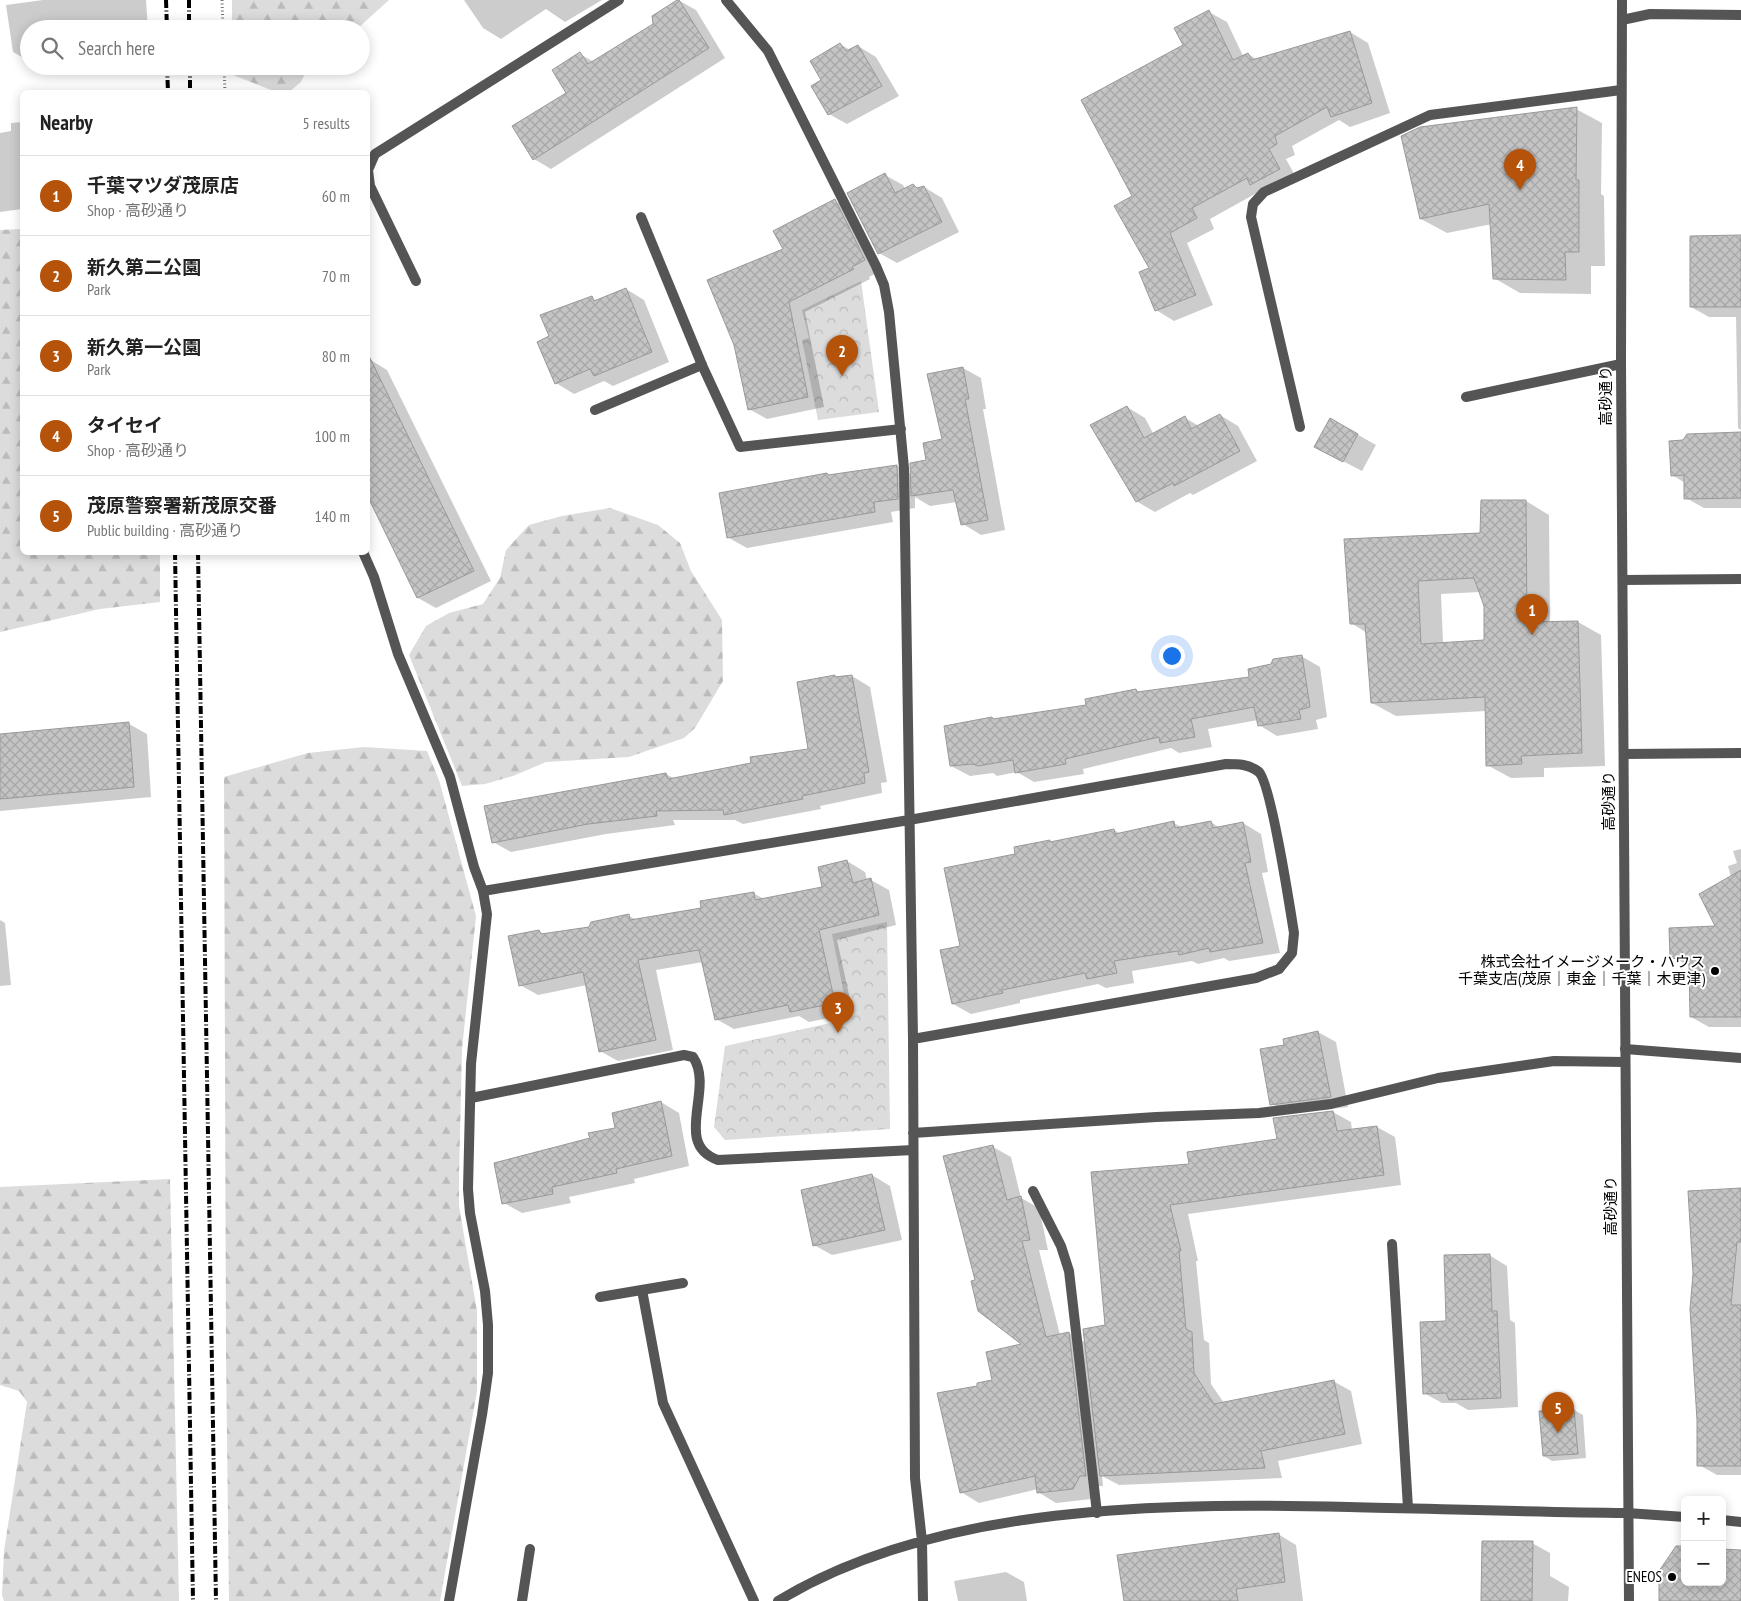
<!DOCTYPE html>
<html lang="en">
<head>
<meta charset="utf-8">
<style>
	:root { --surface:#fff; --page:#f6f6f6; --text:#222; --muted:#767676; --line:#e0e0e0; --accent:#b45309 }
	body { margin:0; font-family:"PT Sans Narrow","Noto Sans JP",sans-serif; background:var(--page); color:var(--text) }
	.controls { position:absolute; right:15px; bottom:15px; display:grid; overflow:hidden; border-radius:8px; box-shadow:0 2px 12px #0003 }
	.controls button { width:45px; height:45px; display:grid; place-items:center; padding:0; border:0; border-bottom:1px solid var(--line); background:var(--surface); color:var(--text); font:25px sans-serif }
	.you { position:absolute; left:1171px; top:655px; width:18px; height:18px; margin:-12px; border:4px solid #fff; border-radius:50%; background:#1a73e8; box-shadow:0 0 0 8px #1a73e833 }
	.badge { display:grid; place-items:center; width:32px; height:32px; border-radius:50%; background:var(--accent); color:#fff; font-size:16px; font-weight:700 }
	.pin { position:absolute; translate:-50% -41px; filter:drop-shadow(0 1px 2px #0008) }
	.pin::after { content:''; position:absolute; top:26px; width:18px; height:15px; background:inherit; clip-path:polygon(0 0,100% 0,50% 100%) }
	.list { margin:0; padding:0; list-style:none }
	h2 { display:flex; justify-content:space-between; align-items:center; height:65px; margin:0; padding:0 20px; font-size:21px }
	h2 small { font-size:16px; font-weight:400; color:var(--muted) }
	.list li { display:grid; grid-template-columns:32px 1fr auto; gap:15px; align-items:center; box-sizing:border-box; height:80px; padding:0 20px; border-top:1px solid var(--line) }
	.list b { display:block; font-size:19px; white-space:nowrap }
	.list p { margin:0; font-size:16px; white-space:nowrap; color:var(--muted) }
	.list em { font-size:16px; font-style:normal; color:var(--muted) }
	.icon { flex:none; width:28px; height:28px; fill:none; stroke:currentColor; stroke-width:2; stroke-linecap:round; stroke-linejoin:round }
	.map { position:relative; flex:none; width:1741px; height:1601px; overflow:hidden }
	.search { position:absolute; background:var(--surface); box-shadow:0 2px 12px #0003; left:20px; top:20px; width:350px; height:55px; display:flex; align-items:center; gap:12px; box-sizing:border-box; padding:0 18px; border-radius:28px; color:var(--muted); font-size:19px }
	.panel { position:absolute; background:var(--surface); box-shadow:0 2px 12px #0003; left:20px; top:90px; width:350px; height:465px; border-radius:8px }
	.map>svg:first-child { display:block }
</style>
</head>
<body>
<div class="map">
<svg width="1741" height="1601" viewBox="0 0 1741 1601">
	<defs>
		<pattern id="forest-firs" width="22" height="20" patternUnits="userSpaceOnUse" patternTransform="scale(1.25)"><rect width="22" height="20" fill="#dcdcdc"/><path d="M5 1l3.5 6h-7zM16 11l3.5 6h-7z" fill="#bbb"/></pattern>
		<pattern id="park-crowns" width="20" height="18" patternUnits="userSpaceOnUse" patternTransform="scale(1.25)"><rect width="20" height="18" fill="#dcdcdc"/><path d="M2 6a3 3 0 1 1 6 0M12 15a3 3 0 1 1 6 0" fill="none" stroke="#bbb"/></pattern>
		<pattern id="building-cross-hatch" width="8" height="8" patternUnits="userSpaceOnUse" patternTransform="scale(1.25)"><rect width="8" height="8" fill="#c4c4c4"/><path d="M0 0l8 8M0 8l8-8" fill="none" stroke="#a7a7a7"/></pattern>
	</defs>
	<rect width="100%" height="100%" fill="#fff"/>
	<path fill="url(#forest-firs)" d="M 232,0 L 389,0 L 357,29 L 232,29 Z
		M 233,66 L 309,66 L 301,82 L 289,92 L 276,92 L 233,75 Z
		M 22,229 L 22,552 L 160,553 L 160,602 L 100,609 L 0,632 L 0,230 Z
		M 610,508 L 658,525 L 680,543 L 691,571 L 722,620 L 723,681 L 695,728 L 684,738 L 629,757 L 546,762 L 513,776 L 485,784 L 462,786 L 409,655 L 426,626 L 449,613 L 483,604 L 500,578 L 506,550 L 529,525 L 562,516 Z
		M 364,747 L 427,751 L 439,780 L 476,916 L 462,1049 L 459,1176 L 459,1206 L 477,1311 L 477,1391 L 440,1601 L 229,1601 L 226,1353 L 224,777 L 308,753 Z
		M 170,1179 L 179,1601 L 4,1601 L 2,1595 L 4,1551 L 27,1402 L 19,1391 L 0,1385 L 0,1187 Z"/>
	<path fill="url(#park-crowns)" d="M 861,281 L 879,412 L 818,420 L 802,340 L 809,338 L 802,310 Z
		M 887,922 L 890,1129 L 725,1140 L 714,1127 L 725,1046 L 849,1019 L 832,934 Z"/>
	<path fill="#0003" fill-rule="evenodd" d="M 43,0 L 146,0 L 148,29 L 29,29 L 29,61 L 13,52 L 6,5 Z
		M 464,0 L 602,0 L 565,22 L 546,9 L 501,39 L 483,28 Z
		M 678,0 L 696,10 L 725,58 L 551,169 L 534,159 L 514,127 L 568,93 L 580,54 L 594,62 L 655,24 Z
		M 1209,12 L 1227,22 L 1243,56 L 1248,54 L 1258,60 L 1350,32 L 1368,43 L 1390,113 L 1350,127 L 1339,120 L 1292,146 L 1295,155 L 1286,159 L 1297,179 L 1262,190 L 1210,219 L 1214,229 L 1187,243 L 1213,305 L 1174,321 L 1156,310 L 1151,268 L 1134,196 L 1184,46 Z
		M 840,44 L 850,50 L 858,46 L 876,57 L 899,96 L 847,124 L 829,114 L 822,80 Z
		M 1576,109 L 1602,123 L 1601,194 L 1604,196 L 1605,266 L 1591,266 L 1591,294 L 1520,293 L 1494,278 L 1492,224 L 1447,233 L 1421,219 Z
		M 22,122 L 22,209 L 0,212 L 0,133 L 11,131 L 11,123 Z
		M 885,175 L 903,185 L 905,189 L 913,185 L 919,189 L 924,187 L 942,198 L 959,232 L 897,263 L 879,253 Z
		M 835,201 L 852,211 L 882,270 L 869,277 L 870,279 L 805,312 L 824,407 L 767,419 L 749,409 L 784,250 Z
		M 1741,237 L 1741,430 L 1738,428 L 1736,317 L 1709,317 L 1691,307 Z
		M 626,289 L 644,300 L 669,362 L 613,386 L 604,381 L 574,394 L 556,383 L 551,337 L 592,298 L 597,301 Z
		M 369,359 L 387,370 L 491,581 L 436,608 L 418,598 L 368,494 Z
		M 963,368 L 981,378 L 986,409 L 983,409 L 1005,530 L 981,535 L 963,524 L 957,502 L 930,506 L 915,497 L 915,508 L 891,512 L 893,522 L 747,548 L 729,538 L 827,474 L 830,476 L 897,466 L 912,475 L 928,462 L 943,440 Z
		M 1127,407 L 1145,418 L 1154,435 L 1185,418 L 1199,426 L 1220,415 L 1238,426 L 1257,461 L 1193,495 L 1190,493 L 1155,512 L 1136,501 Z
		M 1330,419 L 1376,445 L 1362,471 L 1333,456 Z
		M 1741,434 L 1741,508 L 1704,508 L 1686,498 L 1685,483 L 1672,475 Z
		M 1526,501 L 1549,515 L 1550,623 L 1578,622 L 1601,635 L 1605,766 L 1544,768 L 1544,777 L 1511,778 L 1487,765 L 1486,711 L 1396,716 L 1372,703 L 1367,633 L 1351,623 ZM 1480,592 L 1485,605 L 1486,641 L 1443,643 L 1441,594 Z
		M 1301,656 L 1320,667 L 1327,717 L 1316,720 L 1318,729 L 1277,736 L 1259,725 L 1258,720 L 1208,729 L 1212,747 L 1179,753 L 1171,748 L 1083,769 L 1084,774 L 1034,782 L 1017,772 L 997,776 L 993,773 L 970,776 L 951,766 L 992,718 L 995,720 L 1087,706 L 1136,690 L 1141,693 L 1251,678 Z
		M 834,676 L 852,676 L 870,687 L 887,782 L 881,783 L 882,793 L 820,806 L 821,809 L 743,824 L 735,820 L 673,820 L 675,825 L 606,834 L 511,852 L 493,842 L 666,774 L 675,779 L 809,750 Z
		M 129,724 L 147,734 L 151,797 L 0,811 L 0,735 Z
		M 1211,822 L 1220,828 L 1243,823 L 1261,834 L 1268,872 L 1262,873 L 1280,953 L 1229,961 L 1224,958 L 1198,964 L 1192,961 L 1132,971 L 1134,983 L 1106,988 L 1098,984 L 1020,1000 L 1020,1003 L 971,1014 L 953,1004 L 961,947 L 1017,855 L 1050,842 L 1052,843 L 1114,830 L 1121,834 L 1174,823 L 1183,828 Z
		M 1741,849 L 1741,1027 L 1709,1027 L 1691,1017 L 1691,967 L 1671,956 L 1717,927 L 1731,877 L 1728,866 L 1737,863 L 1733,851 Z
		M 847,861 L 865,872 L 867,880 L 871,880 L 889,890 L 896,925 L 837,940 L 853,1013 L 809,1022 L 799,1016 L 734,1029 L 716,1019 L 703,962 L 656,970 L 673,1050 L 618,1061 L 600,1051 L 587,985 L 538,995 L 520,985 L 539,931 L 545,935 L 590,928 L 629,916 L 637,920 L 703,909 L 753,893 L 764,899 L 824,888 Z
		M 0,920 L 5,923 L 11,985 L 0,986 Z
		M 1318,1032 L 1336,1042 L 1348,1107 L 1290,1114 L 1272,1104 L 1285,1046 Z
		M 661,1102 L 679,1113 L 689,1166 L 634,1179 L 635,1183 L 569,1197 L 571,1203 L 522,1213 L 504,1203 L 591,1139 L 617,1129 Z
		M 1333,1112 L 1351,1122 L 1352,1130 L 1377,1127 L 1395,1137 L 1401,1185 L 1188,1214 L 1198,1261 L 1196,1261 L 1204,1340 L 1209,1343 L 1211,1384 L 1224,1403 L 1333,1381 L 1351,1391 L 1362,1444 L 1278,1461 L 1282,1478 L 1119,1485 L 1102,1476 L 1103,1486 L 1098,1486 L 1091,1499 L 1056,1503 L 1038,1492 L 1038,1489 L 979,1503 L 961,1492 L 979,1387 L 994,1381 L 1024,1344 L 977,1281 L 993,1147 L 1011,1157 L 1021,1198 L 1039,1208 L 1048,1250 L 1039,1250 L 1060,1335 L 1069,1333 L 1086,1343 L 1107,1326 L 1190,1165 L 1278,1140 Z
		M 872,1175 L 890,1186 L 902,1240 L 832,1255 L 814,1245 Z
		M 1741,1189 L 1741,1475 L 1717,1475 L 1699,1465 Z
		M 1489,1255 L 1507,1266 L 1510,1320 L 1515,1323 L 1518,1407 L 1468,1410 L 1456,1403 L 1442,1403 L 1424,1393 L 1447,1322 Z
		M 1574,1410 L 1583,1415 L 1586,1458 L 1552,1461 L 1544,1456 Z
		M 1278,1534 L 1296,1545 L 1303,1601 L 1125,1601 Z
		M 1532,1543 L 1550,1553 L 1550,1576 L 1569,1587 L 1568,1601 L 1482,1601 Z
		M 1006,1572 L 1024,1582 L 1027,1601 L 958,1601 L 954,1581 Z"/>
	<path fill="url(#building-cross-hatch)" stroke="#999" fill-rule="evenodd" d="M 677,0 L 679,0 L 709,48 L 533,160 L 512,126 L 566,93 L 552,70 L 580,52 L 588,64 L 653,24 L 652,16 Z
		M 1209,10 L 1233,60 L 1248,53 L 1252,60 L 1350,31 L 1372,103 L 1331,117 L 1327,107 L 1275,136 L 1277,144 L 1269,149 L 1280,169 L 1250,185 L 1247,178 L 1192,208 L 1197,218 L 1170,233 L 1196,295 L 1155,311 L 1139,272 L 1149,268 L 1114,206 L 1132,196 L 1081,100 L 1183,45 L 1174,28 Z
		M 840,43 L 846,51 L 858,45 L 882,86 L 828,115 L 811,86 L 821,80 L 810,61 Z
		M 1577,107 L 1576,180 L 1579,180 L 1579,252 L 1565,252 L 1566,280 L 1493,279 L 1489,204 L 1420,219 L 1401,136 L 1420,127 Z
		M 885,173 L 895,193 L 913,184 L 917,188 L 924,186 L 942,222 L 878,254 L 847,193 Z
		M 835,199 L 865,260 L 852,267 L 854,269 L 789,302 L 808,397 L 748,410 L 734,345 L 707,280 L 783,249 L 773,231 Z
		M 1741,235 L 1741,307 L 1690,307 L 1690,236 Z
		M 626,288 L 652,352 L 594,376 L 590,369 L 555,384 L 537,342 L 549,336 L 540,315 L 592,296 L 594,301 Z
		M 368,354 L 474,571 L 417,598 L 368,497 Z
		M 963,367 L 969,399 L 965,399 L 988,520 L 961,525 L 953,490 L 911,496 L 910,463 L 926,460 L 923,443 L 942,439 L 927,374 Z
		M 1127,406 L 1144,438 L 1185,416 L 1191,429 L 1220,414 L 1240,451 L 1174,486 L 1173,483 L 1136,502 L 1090,425 Z
		M 1330,418 L 1358,434 L 1343,462 L 1314,447 Z
		M 1741,432 L 1741,498 L 1684,499 L 1684,475 L 1671,476 L 1669,441 L 1683,440 L 1687,434 Z
		M 897,465 L 898,499 L 874,502 L 875,512 L 727,538 L 719,493 L 827,473 L 828,475 Z
		M 1481,500 L 1526,500 L 1527,622 L 1578,621 L 1582,753 L 1521,756 L 1522,764 L 1486,766 L 1485,697 L 1371,703 L 1365,624 L 1350,624 L 1344,539 L 1480,533 ZM 1474,578 L 1484,606 L 1484,640 L 1421,644 L 1418,581 Z
		M 1302,655 L 1310,707 L 1299,710 L 1301,719 L 1258,726 L 1254,707 L 1191,719 L 1195,737 L 1160,743 L 1159,737 L 1065,759 L 1066,764 L 1015,773 L 1013,760 L 978,766 L 973,764 L 950,766 L 944,726 L 992,717 L 993,719 L 1086,705 L 1085,699 L 1136,689 L 1137,692 L 1249,677 L 1248,669 L 1271,664 L 1273,659 Z
		M 835,675 L 835,677 L 852,675 L 869,772 L 864,773 L 865,783 L 802,796 L 803,799 L 724,815 L 723,810 L 656,811 L 657,816 L 588,824 L 492,843 L 484,806 L 666,773 L 668,779 L 751,763 L 750,757 L 808,749 L 797,682 Z
		M 129,722 L 134,787 L 0,799 L 0,734 Z
		M 1174,821 L 1175,828 L 1211,821 L 1213,828 L 1243,822 L 1251,862 L 1245,863 L 1263,943 L 1210,952 L 1209,948 L 1179,955 L 1178,951 L 1114,961 L 1117,973 L 1087,979 L 1085,973 L 1002,990 L 1003,993 L 952,1004 L 940,950 L 960,946 L 944,868 L 1015,854 L 1014,847 L 1050,840 L 1050,842 L 1114,829 L 1115,834 Z
		M 847,860 L 853,883 L 871,878 L 879,915 L 819,930 L 835,1003 L 790,1012 L 788,1005 L 715,1020 L 699,950 L 638,960 L 656,1040 L 599,1052 L 583,972 L 519,986 L 508,936 L 539,930 L 541,934 L 589,927 L 591,922 L 629,914 L 630,920 L 701,908 L 700,901 L 754,892 L 755,900 L 822,887 L 818,867 Z
		M 1741,870 L 1741,1017 L 1690,1017 L 1689,963 L 1670,957 L 1669,928 L 1715,926 L 1699,894 Z
		M 1318,1031 L 1331,1097 L 1270,1105 L 1260,1049 L 1284,1045 L 1283,1039 Z
		M 661,1101 L 672,1156 L 616,1169 L 617,1173 L 552,1187 L 553,1194 L 502,1204 L 494,1163 L 590,1138 L 588,1133 L 615,1128 L 612,1113 Z
		M 1333,1111 L 1337,1131 L 1377,1126 L 1384,1175 L 1170,1205 L 1181,1251 L 1179,1251 L 1186,1329 L 1192,1332 L 1194,1373 L 1214,1404 L 1334,1380 L 1345,1434 L 1261,1451 L 1265,1468 L 1100,1476 L 1083,1329 L 1105,1325 L 1091,1172 L 1189,1164 L 1187,1152 L 1277,1139 L 1273,1118 Z
		M 993,1145 L 1007,1200 L 1021,1196 L 1030,1240 L 1022,1241 L 1046,1337 L 1069,1332 L 1086,1476 L 1080,1476 L 1073,1489 L 1037,1493 L 1035,1476 L 960,1493 L 937,1393 L 977,1386 L 977,1383 L 992,1380 L 986,1352 L 1021,1344 L 978,1311 L 971,1281 L 975,1280 L 943,1156 Z
		M 872,1174 L 885,1230 L 813,1246 L 801,1190 Z
		M 1741,1188 L 1741,1242 L 1737,1242 L 1731,1305 L 1741,1305 L 1741,1466 L 1697,1466 L 1697,1420 L 1690,1309 L 1693,1274 L 1688,1191 Z
		M 1490,1254 L 1492,1311 L 1497,1311 L 1501,1398 L 1449,1400 L 1446,1393 L 1423,1394 L 1420,1322 L 1446,1321 L 1444,1255 Z
		M 1574,1409 L 1578,1454 L 1543,1456 L 1539,1411 Z
		M 1279,1533 L 1285,1582 L 1236,1589 L 1238,1601 L 1124,1601 L 1117,1555 Z
		M 1482,1541 L 1533,1541 L 1532,1601 L 1481,1601 Z
		M 1676,1546 L 1685,1546 L 1685,1582 L 1722,1582 L 1722,1549 L 1741,1550 L 1741,1601 L 1659,1601 L 1659,1571 Z"/>
	<g fill="none" stroke-linecap="round" stroke-linejoin="round">
		<path stroke="#777" stroke-width="3" stroke-dasharray="1 2.5" stroke-linecap="butt" d="M 222,0 L 223,29
			M 224,66 L 225,92"/>
		<path stroke="#555" stroke-width="10" d="M 1622,20 L 1650,14 L 1741,15
			M 1466,397 L 1621,364
			M 595,410 L 702,365
			M 1300,427 L 1251,217 L 1253,204 L 1264,192 L 1430,115 L 1621,90
			M 363,552 L 374,577 L 398,654 L 450,777 L 474,867 L 483,891 L 487,914 L 471,1064 L 468,1189 L 470,1213 L 485,1291 L 488,1325 L 488,1373 L 482,1415 L 449,1601
			M 1033,1191 L 1061,1246 L 1069,1271 L 1097,1513
			M 1392,1244 L 1408,1508
			M 642,1290 L 663,1403 L 754,1601
			M 522,1601 L 530,1549"/>
		<path stroke="#555" stroke-width="10" d="M 726,0 L 768,51 L 876,266 L 884,285 L 889,312 L 904,468 L 913,1039 L 915,1478 L 922,1541 L 923,1601
			M 641,217 L 702,365 L 740,447 L 901,429
			M 416,281 L 370,186 L 368,170 L 375,154 L 619,0
			M 1623,580 L 1741,579
			M 1624,754 L 1741,753
			M 483,891 L 909,820 L 1226,764 C 1238,764 1249,764 1259,772 C 1271,784 1290,908 1294,933 L 1292,953 L 1279,969 L 1256,978 L 913,1039
			M 1625,1049 L 1741,1058
			M 471,1098 L 684,1055 L 693,1057 C 715,1089 672,1144 718,1160 L 913,1150
			M 913,1133 L 1156,1117 L 1259,1113 L 1331,1104 L 1438,1078 L 1554,1061 L 1625,1062
			M 600,1297 L 683,1283
			M 778,1601 C 940,1503 1165,1503 1349,1507 C 1442,1509 1534,1512 1627,1513"/>
		<path stroke="#555" stroke-width="10" d="M 1622,0 L 1621,364 L 1629,1601
			M 1627,1513 L 1685,1517
			M 1722,1520 L 1741,1522"/>
		<path stroke="#000" stroke-width="4" stroke-dasharray="8 2.5 1 2.5" stroke-linecap="butt" d="M 166,0 L 167,29
			M 189,0 L 189,29
			M 167,66 L 168,92
			M 190,66 L 190,92
			M 175,552 L 193,1601
			M 198,552 L 216,1601"/>
	</g>
	<g fill="#000" stroke="#fff" stroke-width="2">
		<circle cx="1715" cy="971" r="5"/>
		<circle cx="1672" cy="1577" r="5"/>
	</g>
	<g text-anchor="middle" stroke-width="4" stroke-linejoin="round" paint-order="stroke">
		<g font-size="15" fill="#000" stroke="#fff">
			<text transform="translate(1606 396) rotate(-90)" y="5">高砂通り</text>
			<text transform="translate(1609 801) rotate(-90)" y="5">高砂通り</text>
			<text transform="translate(1611 1206) rotate(-90)" y="5">高砂通り</text>
		</g>
		<g font-size="15" fill="#000" stroke="#fff" text-anchor="end">
			<text x="1705" y="967">株式会社イメージメーク・ハウス<tspan x="1705" dy="17">千葉支店(茂原｜東金｜千葉｜木更津)</tspan></text>
			<text x="1662" y="1582">ENEOS</text>
		</g>
	</g>
</svg>
<div class="controls">
<button>+</button>
<button>−</button>
</div>
<div class="you"></div>
<div class="pin badge" style="left:1532px;top:635px">1</div>
<div class="pin badge" style="left:842px;top:376px">2</div>
<div class="pin badge" style="left:838px;top:1033px">3</div>
<div class="pin badge" style="left:1520px;top:190px">4</div>
<div class="pin badge" style="left:1558px;top:1433px">5</div>
<div class="search"><svg class="icon" aria-label="search" viewBox="0 0 24 24"><circle cx="10" cy="10" r="6"/><path d="M15 15l6 6"/></svg>Search here</div>
<section class="panel">
<h2>Nearby<small>5 results</small></h2>
<ul class="list">
<li><span class="badge">1</span><div><b>千葉マツダ茂原店</b><p>Shop · 高砂通り</p></div><em>60 m</em></li>
<li><span class="badge">2</span><div><b>新久第二公園</b><p>Park</p></div><em>70 m</em></li>
<li><span class="badge">3</span><div><b>新久第一公園</b><p>Park</p></div><em>80 m</em></li>
<li><span class="badge">4</span><div><b>タイセイ</b><p>Shop · 高砂通り</p></div><em>100 m</em></li>
<li><span class="badge">5</span><div><b>茂原警察署新茂原交番</b><p>Public building · 高砂通り</p></div><em>140 m</em></li>
</ul>
</section>
</div>
</body>
</html>
